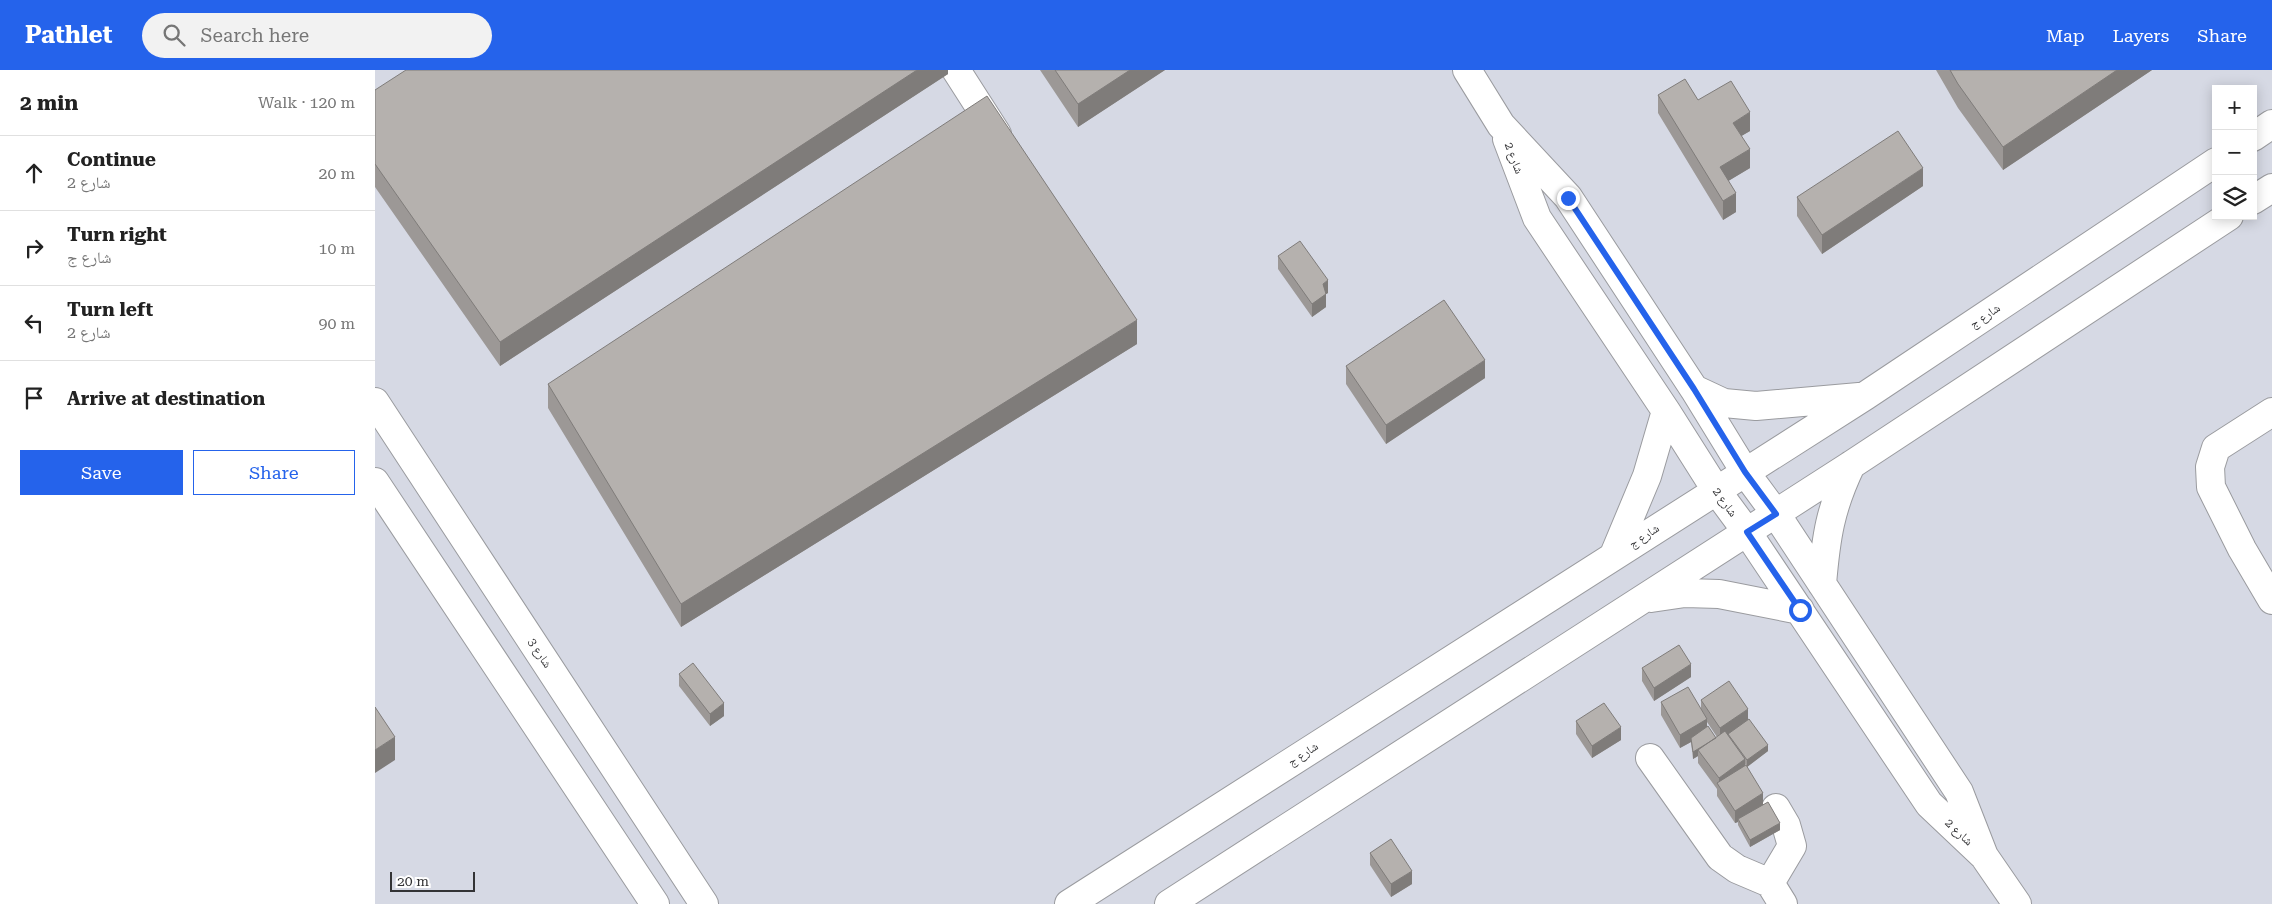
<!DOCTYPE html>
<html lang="en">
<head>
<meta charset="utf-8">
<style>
	:root { --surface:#fff; --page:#f2f2f2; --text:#222; --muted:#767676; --line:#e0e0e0; --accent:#2563eb }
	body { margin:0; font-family:"Roboto Serif","Noto Naskh Arabic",serif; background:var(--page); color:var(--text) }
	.controls { position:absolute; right:15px; top:15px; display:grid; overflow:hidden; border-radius:0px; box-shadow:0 2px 12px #0003 }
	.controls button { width:45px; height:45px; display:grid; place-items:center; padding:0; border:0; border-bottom:1px solid var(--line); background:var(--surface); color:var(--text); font:25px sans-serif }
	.scale { position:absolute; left:15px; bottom:12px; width:85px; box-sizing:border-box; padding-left:5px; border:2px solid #333335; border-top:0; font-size:14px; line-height:18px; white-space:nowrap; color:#333335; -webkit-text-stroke:4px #fff; paint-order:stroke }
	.stop { position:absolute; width:15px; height:15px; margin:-11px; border:4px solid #2563eb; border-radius:50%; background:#fff }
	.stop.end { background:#2563eb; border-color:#fff; box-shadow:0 1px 5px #0008 }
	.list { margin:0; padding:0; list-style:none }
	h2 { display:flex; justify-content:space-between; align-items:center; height:65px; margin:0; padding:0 20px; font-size:21px }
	h2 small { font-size:16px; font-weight:400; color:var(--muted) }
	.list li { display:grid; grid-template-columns:32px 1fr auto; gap:15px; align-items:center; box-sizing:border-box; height:75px; padding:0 20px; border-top:1px solid var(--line) }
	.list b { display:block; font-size:19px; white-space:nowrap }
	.list p { margin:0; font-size:16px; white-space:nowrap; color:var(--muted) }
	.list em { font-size:16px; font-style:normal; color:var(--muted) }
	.actions { display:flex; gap:10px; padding:15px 20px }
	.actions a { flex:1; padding:11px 0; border:1px solid var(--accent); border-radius:0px; text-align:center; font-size:18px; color:var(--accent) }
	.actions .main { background:var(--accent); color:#fff }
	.icon { flex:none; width:28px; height:28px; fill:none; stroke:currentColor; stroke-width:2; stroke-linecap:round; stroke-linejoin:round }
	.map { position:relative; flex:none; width:1897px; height:834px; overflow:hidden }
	header { display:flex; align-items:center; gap:30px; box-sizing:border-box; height:70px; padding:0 25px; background:var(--accent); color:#fff }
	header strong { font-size:24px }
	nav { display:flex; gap:28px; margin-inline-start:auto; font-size:18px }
	.search { width:350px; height:45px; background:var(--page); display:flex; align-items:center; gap:12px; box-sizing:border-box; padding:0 18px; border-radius:28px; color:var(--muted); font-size:19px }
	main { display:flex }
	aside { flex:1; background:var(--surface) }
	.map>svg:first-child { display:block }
</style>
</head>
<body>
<header>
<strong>Pathlet</strong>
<div class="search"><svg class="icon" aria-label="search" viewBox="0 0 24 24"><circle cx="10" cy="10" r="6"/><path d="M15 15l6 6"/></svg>Search here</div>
<nav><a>Map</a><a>Layers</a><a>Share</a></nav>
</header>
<main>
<aside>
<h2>2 min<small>Walk · 120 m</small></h2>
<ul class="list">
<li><svg class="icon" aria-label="ahead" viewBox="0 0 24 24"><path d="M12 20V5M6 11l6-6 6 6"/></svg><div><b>Continue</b><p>شارع 2</p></div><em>20 m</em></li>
<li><svg class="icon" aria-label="right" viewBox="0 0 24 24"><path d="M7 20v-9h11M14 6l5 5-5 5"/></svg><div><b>Turn right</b><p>شارع ج</p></div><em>10 m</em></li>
<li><svg class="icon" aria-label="left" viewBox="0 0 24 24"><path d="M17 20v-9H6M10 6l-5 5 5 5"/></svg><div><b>Turn left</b><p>شارع 2</p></div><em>90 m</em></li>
<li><svg class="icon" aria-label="arrive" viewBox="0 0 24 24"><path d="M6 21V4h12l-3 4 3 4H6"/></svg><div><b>Arrive at destination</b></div></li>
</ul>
<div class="actions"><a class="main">Save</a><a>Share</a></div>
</aside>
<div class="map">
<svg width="1897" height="834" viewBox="0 0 1897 834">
	<rect width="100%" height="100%" fill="#e2e4e8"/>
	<path fill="#d6d9e4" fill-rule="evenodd" d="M 0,0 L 1897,0 L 1897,834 L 0,834 ZM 1841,19 L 1878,19 L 1878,146 L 1841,146 Z"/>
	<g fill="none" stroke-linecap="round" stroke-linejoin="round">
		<g stroke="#9a9b9f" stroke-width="30">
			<path id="minor" d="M 581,0 L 622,64
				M 1092,0 L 1126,55 L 1193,127 L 1319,319 L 1370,402 L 1401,444 L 1584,722 L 1609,786
				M 1878,67 L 1897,54
				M 1132,69 L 1162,148 L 1291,341 L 1341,420 L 1372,462 L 1554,734 L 1609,786 L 1642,834
				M 1878,130 L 1897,118
				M 1319,319 L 1349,333 L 1381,336 L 1484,327
				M 0,332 L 329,834
				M 1897,342 L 1841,378 L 1835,397 L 1836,417 L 1867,479 L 1897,530
				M 0,412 L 280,834
				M 1239,485 L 1272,406 L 1291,341
				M 1447,514 C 1451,467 1455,439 1476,395
				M 1276,528 L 1310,523 L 1344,524 L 1425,540
				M 1275,688 L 1345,787 L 1362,799 L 1395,813 L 1408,834
				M 1395,813 L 1417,776 L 1411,755 L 1401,738
				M 694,834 L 1490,326 L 1841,92
				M 794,834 L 1476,395 L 1854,146"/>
		</g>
		<use href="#minor" stroke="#fff" stroke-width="28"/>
	</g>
	<path fill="#9c9896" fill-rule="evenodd" d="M 573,0 L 573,4 L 125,296 L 0,117 L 0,20 Z
		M 665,0 L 790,0 L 703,57 Z
		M 1561,0 L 1777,0 L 1628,100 L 1583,38 Z
		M 1283,25 L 1323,30 L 1375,61 L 1366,66 L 1375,98 L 1353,111 L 1361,142 L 1348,150 L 1283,43 Z
		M 1548,116 L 1447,184 L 1422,146 L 1422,127 Z
		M 903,186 L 953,223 L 951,224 L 951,237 L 937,247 L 903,199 Z
		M 762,274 L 306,557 L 173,338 L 173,314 Z
		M 971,296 L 1110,308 L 1011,374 L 971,314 Z
		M 1267,598 L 1316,607 L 1279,631 L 1267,611 Z
		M 304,604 L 349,646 L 335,656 L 304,616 Z
		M 1326,630 L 1373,650 L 1393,681 L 1372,697 L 1370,694 L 1370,696 L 1388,735 L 1405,760 L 1375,777 L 1363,755 L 1363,752 L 1360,753 L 1342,726 L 1342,719 L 1323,693 L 1323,686 L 1318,689 L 1316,672 L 1305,678 L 1286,645 L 1286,632 L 1326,638 ZM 1332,652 L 1342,667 L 1341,668 L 1332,657 Z
		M 1201,651 L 1246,670 L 1217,688 L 1201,664 Z
		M 995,783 L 1037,814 L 1016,827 L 995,795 Z"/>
	<path fill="#7f7c7a" d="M 542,0 L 573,0 L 573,4 L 125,296 L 125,272 Z
		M 755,0 L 790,0 L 703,57 L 703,34 Z
		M 1742,0 L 1777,0 L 1628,100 L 1628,77 Z
		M 1375,42 L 1375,61 L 1358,71 L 1358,53 Z
		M 1375,79 L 1375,98 L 1345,116 L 1345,97 Z
		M 1548,98 L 1548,116 L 1447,184 L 1447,165 Z
		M 1361,123 L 1361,142 L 1348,150 L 1348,131 Z
		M 953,210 L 953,223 L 951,224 L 951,237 L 937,247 L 937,234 L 948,214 Z
		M 762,250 L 762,274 L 306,557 L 306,534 Z
		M 1110,290 L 1110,308 L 1011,374 L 1011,355 Z
		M 1316,594 L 1316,607 L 1279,631 L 1279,618 Z
		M 349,633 L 349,646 L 335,656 L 335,644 Z
		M 1373,639 L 1373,652 L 1345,671 L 1345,658 Z
		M 1332,649 L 1332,662 L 1316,668 L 1316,672 L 1305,678 L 1305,665 Z
		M 1246,657 L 1246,670 L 1217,688 L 1217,676 Z
		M 20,667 L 20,690 L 0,703 L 0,680 Z
		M 1341,668 L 1323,680 L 1323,686 L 1318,689 L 1318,682 Z
		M 1393,675 L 1393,681 L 1372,697 L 1372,690 Z
		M 1370,689 L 1370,702 L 1344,715 L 1344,708 Z
		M 1388,723 L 1388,736 L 1363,749 L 1363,752 L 1360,753 L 1360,741 Z
		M 1405,753 L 1405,760 L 1375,777 L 1375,770 Z
		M 1037,801 L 1037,814 L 1016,827 L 1016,814 Z"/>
	<path fill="#b5b1ae" stroke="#7f7c7a" d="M 31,0 L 542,0 L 125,272 L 0,94 L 0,20 Z
		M 680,0 L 755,0 L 703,34 Z
		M 1575,0 L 1742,0 L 1628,77 L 1583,14 Z
		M 1310,9 L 1323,30 L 1356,11 L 1375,42 L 1358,53 L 1375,79 L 1345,97 L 1361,123 L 1348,131 L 1283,25 Z
		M 612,26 L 762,250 L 306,534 L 173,314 Z
		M 1523,61 L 1548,98 L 1447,165 L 1422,127 Z
		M 925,171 L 953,210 L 948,214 L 951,224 L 937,234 L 903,186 Z
		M 1069,230 L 1110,290 L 1011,355 L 971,296 Z
		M 1304,575 L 1316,594 L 1279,618 L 1267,598 Z
		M 318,593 L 349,633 L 335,644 L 304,604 Z
		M 1354,611 L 1373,639 L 1345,658 L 1326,630 Z
		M 1313,617 L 1332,649 L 1305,665 L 1286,632 Z
		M 1229,633 L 1246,657 L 1217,676 L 1201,651 Z
		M 0,637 L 20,667 L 0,680 Z
		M 1374,649 L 1393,675 L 1372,690 L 1353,664 Z
		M 1333,656 L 1341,668 L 1318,682 L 1316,668 Z
		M 1350,661 L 1370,689 L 1344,708 L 1323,680 Z
		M 1371,695 L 1388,723 L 1360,741 L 1342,713 Z
		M 1393,732 L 1405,753 L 1375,770 L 1363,749 Z
		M 1016,769 L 1037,801 L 1016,814 L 995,783 Z"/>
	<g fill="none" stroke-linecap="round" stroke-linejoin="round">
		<path stroke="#2563eb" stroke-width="6" d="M 1193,128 L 1319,319 L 1370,402 L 1401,444 L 1372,462 L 1425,540"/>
	</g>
	<g text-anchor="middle" stroke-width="4" stroke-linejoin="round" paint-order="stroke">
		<g font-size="12" fill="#333335" stroke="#fff">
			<text transform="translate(1139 88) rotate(69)" y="4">شارع 2</text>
			<text transform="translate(1610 246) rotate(-34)" y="4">شارع ج</text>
			<text transform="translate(1350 432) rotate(54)" y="4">شارع 2</text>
			<text transform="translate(1269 466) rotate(-33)" y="4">شارع ج</text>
			<text transform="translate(165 583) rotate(57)" y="4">شارع 3</text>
			<text transform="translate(928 684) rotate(-33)" y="4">شارع ج</text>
			<text transform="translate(1584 762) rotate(43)" y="4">شارع 2</text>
		</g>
	</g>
</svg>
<div class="controls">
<button>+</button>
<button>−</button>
<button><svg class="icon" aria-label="layers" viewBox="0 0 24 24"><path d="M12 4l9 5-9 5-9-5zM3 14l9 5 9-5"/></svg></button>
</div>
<div class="scale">20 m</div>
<div class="stop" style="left:1425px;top:540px"></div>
<div class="stop end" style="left:1193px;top:128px"></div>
</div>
</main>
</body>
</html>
